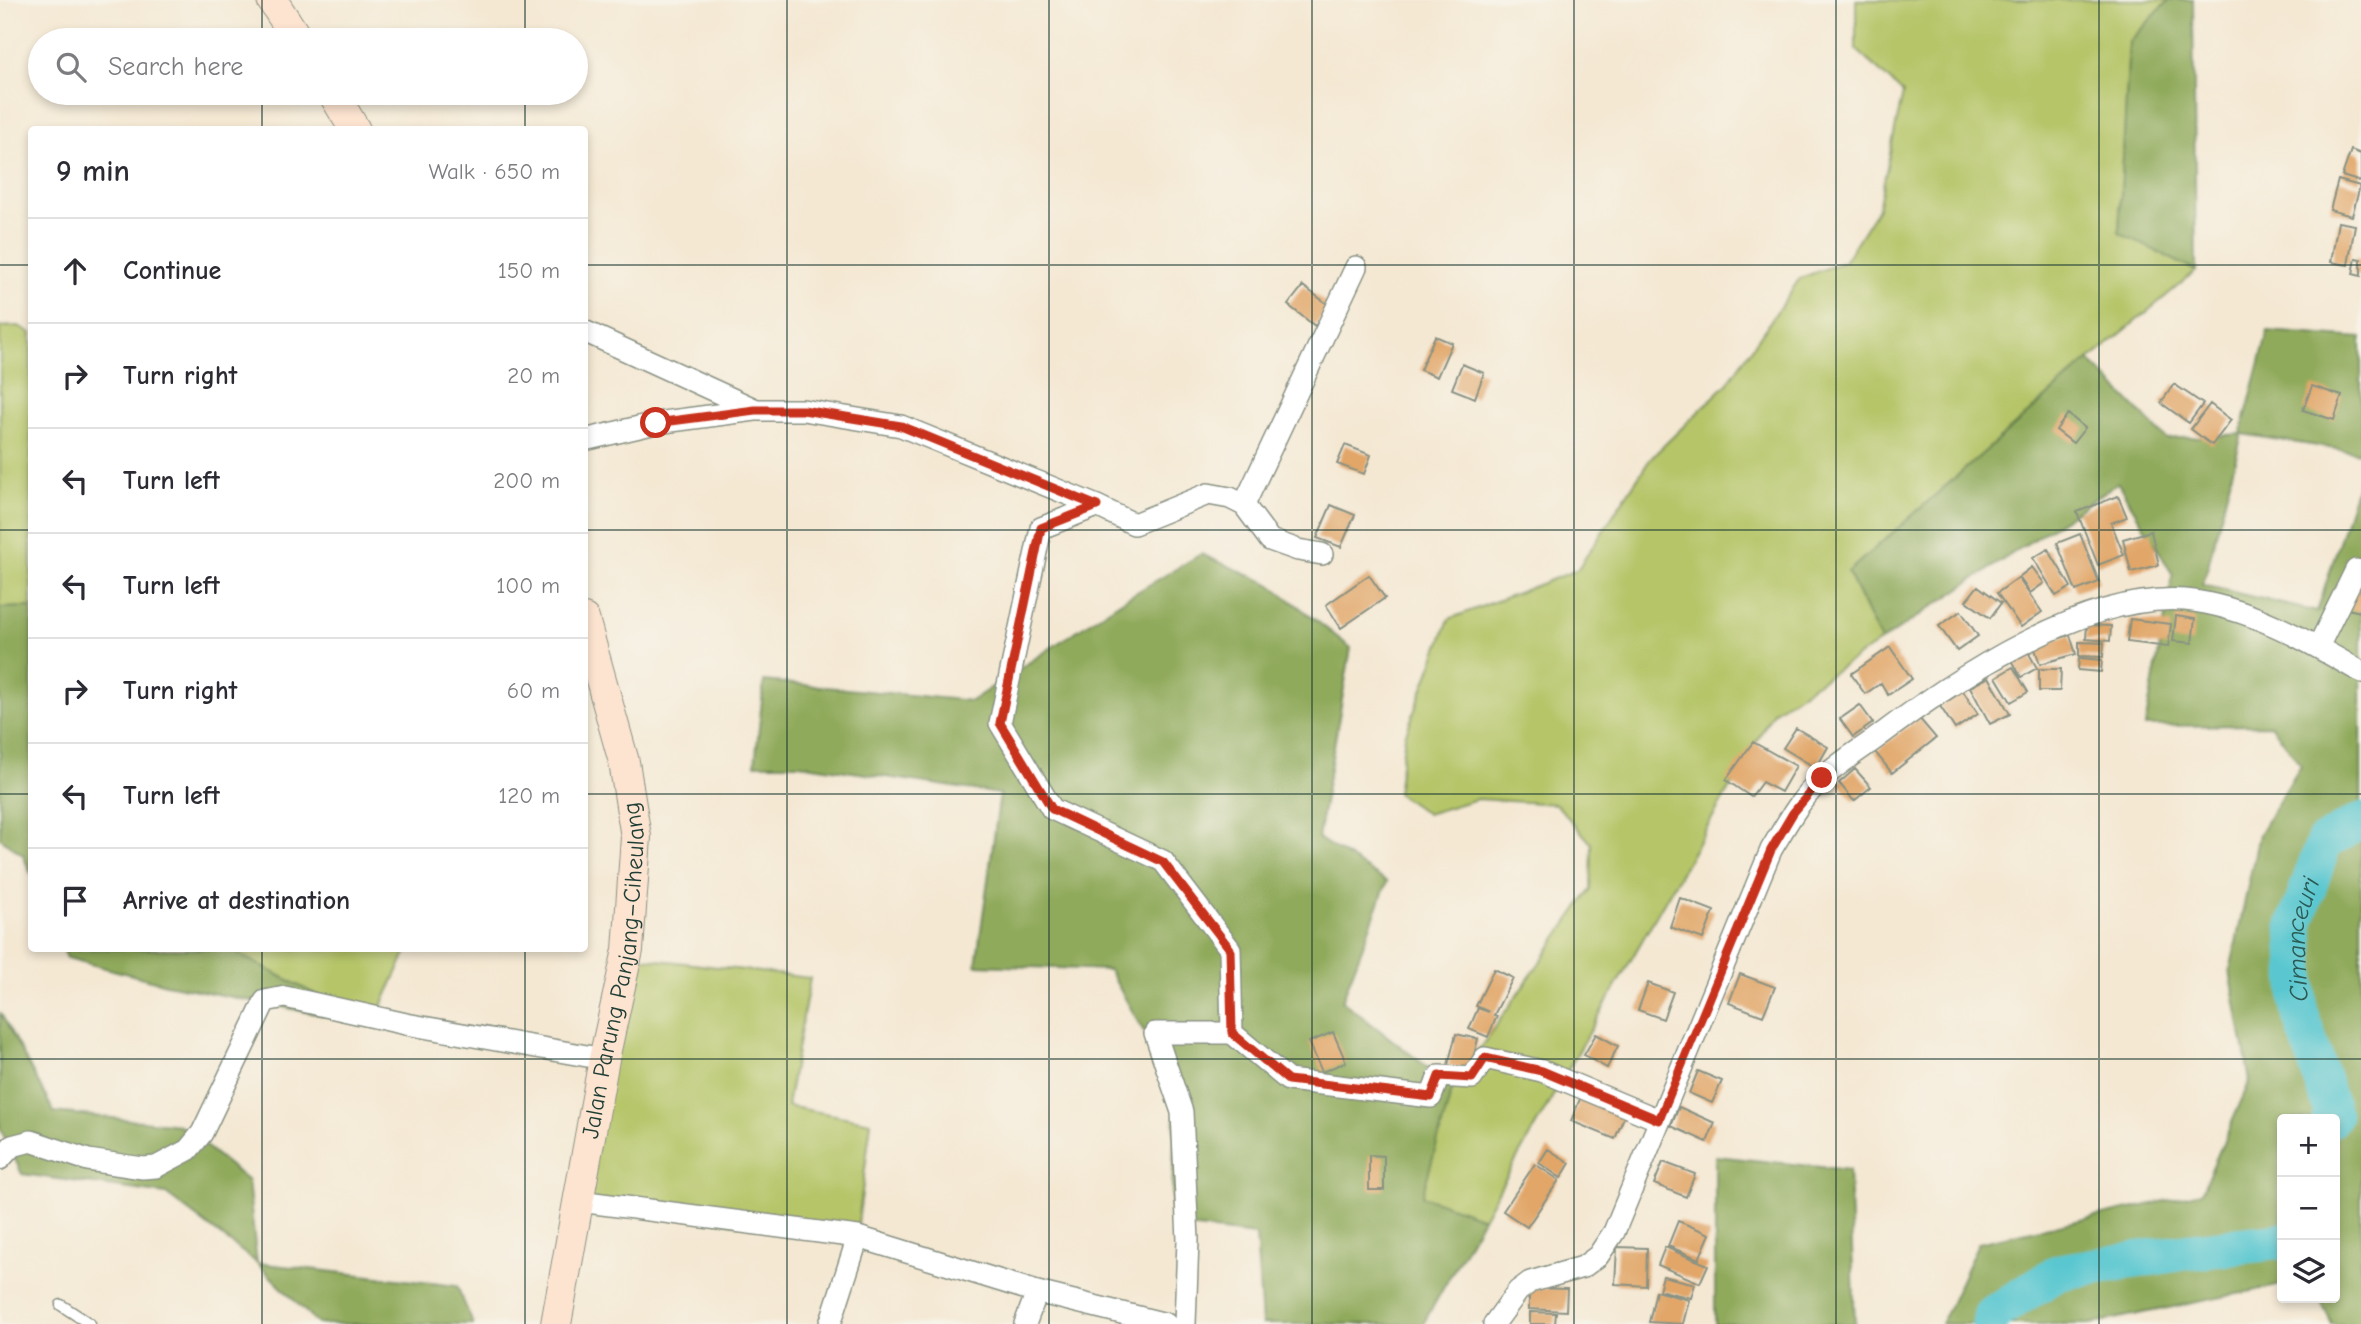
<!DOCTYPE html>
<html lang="en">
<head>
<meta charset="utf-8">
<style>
	:root { --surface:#fff; --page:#f2f2f3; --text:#2b2b33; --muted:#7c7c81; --line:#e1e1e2 }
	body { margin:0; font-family:"Comic Neue",sans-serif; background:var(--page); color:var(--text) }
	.controls { position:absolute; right:21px; bottom:21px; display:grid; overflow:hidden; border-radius:7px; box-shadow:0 4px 10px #0003 }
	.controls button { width:63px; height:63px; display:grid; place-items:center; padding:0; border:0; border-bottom:2px solid var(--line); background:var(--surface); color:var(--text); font:35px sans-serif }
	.stop { position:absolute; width:21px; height:21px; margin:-16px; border:5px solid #c8321e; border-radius:50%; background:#fff }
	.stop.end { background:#c8321e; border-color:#fff; box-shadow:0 2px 7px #0008 }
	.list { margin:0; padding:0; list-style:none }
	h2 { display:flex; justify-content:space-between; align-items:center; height:91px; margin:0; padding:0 28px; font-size:30px }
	h2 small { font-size:23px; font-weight:400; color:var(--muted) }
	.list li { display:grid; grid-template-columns:46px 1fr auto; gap:21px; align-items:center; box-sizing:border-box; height:105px; padding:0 28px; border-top:2px solid var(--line) }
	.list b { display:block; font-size:26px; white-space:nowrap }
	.list em { font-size:23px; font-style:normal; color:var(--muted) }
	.icon { flex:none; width:38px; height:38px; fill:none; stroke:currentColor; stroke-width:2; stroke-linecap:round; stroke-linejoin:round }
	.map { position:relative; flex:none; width:2361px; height:1324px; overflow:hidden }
	.search { position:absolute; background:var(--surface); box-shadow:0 4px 10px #0003; left:28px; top:28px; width:560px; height:77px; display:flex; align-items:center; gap:18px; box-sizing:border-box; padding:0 24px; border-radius:38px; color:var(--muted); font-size:26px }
	.panel { position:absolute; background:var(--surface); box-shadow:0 4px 10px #0003; left:28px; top:126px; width:560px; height:826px; border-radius:7px }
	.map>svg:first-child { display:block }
</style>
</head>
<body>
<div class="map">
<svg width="2361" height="1324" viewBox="0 0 2361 1324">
	<rect width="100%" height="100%" fill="#f7f3e8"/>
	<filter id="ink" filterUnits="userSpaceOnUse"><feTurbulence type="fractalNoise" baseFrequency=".0143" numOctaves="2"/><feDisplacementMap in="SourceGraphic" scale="14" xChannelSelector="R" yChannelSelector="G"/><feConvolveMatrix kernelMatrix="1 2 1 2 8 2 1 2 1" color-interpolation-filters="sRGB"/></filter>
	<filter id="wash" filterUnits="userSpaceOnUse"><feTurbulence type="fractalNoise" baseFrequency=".00686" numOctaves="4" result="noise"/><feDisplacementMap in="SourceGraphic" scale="28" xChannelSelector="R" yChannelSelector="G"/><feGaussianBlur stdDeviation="1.57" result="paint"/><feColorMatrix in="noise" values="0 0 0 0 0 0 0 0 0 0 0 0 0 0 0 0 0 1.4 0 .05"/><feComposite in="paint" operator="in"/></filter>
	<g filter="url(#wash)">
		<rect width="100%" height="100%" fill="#f4e8d3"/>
		<path fill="#b5c567" stroke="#6a814e" stroke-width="2" d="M 1856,0 L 2169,0 L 2129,43 L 2119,232 L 2196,271 L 2089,360 L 1848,572 L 1881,641 L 1773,712 L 1483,1218 L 1421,1196 L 1453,1087 L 1591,889 L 1592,844 L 1556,804 L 1477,799 L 1427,814 L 1397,793 L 1405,736 L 1449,619 L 1577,570 L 1651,458 L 1727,384 L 1800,278 L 1844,262 L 1878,208 L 1903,93 L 1856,49 Z
			M 19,326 L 31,333 L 31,607 L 0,608 L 0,327 Z
			M 229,949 L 408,949 L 373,1025 Z
			M 634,957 L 810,978 L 787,1106 L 871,1122 L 856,1239 L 575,1202 Z"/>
		<path fill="#90aa5c" stroke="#587448" stroke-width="2" d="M 2169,0 L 2193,0 L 2196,271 L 2119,233 L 2129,42 Z
			M 2268,331 L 2361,338 L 2361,453 L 2242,434 L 2203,585 L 2317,612 L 2361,473 L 2361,1324 L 2332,1324 L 2319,1298 L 2335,1298 L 2335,1119 L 2282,1119 L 2282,1285 L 2089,1324 L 1941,1324 L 1978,1243 L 2201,1193 L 2250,1081 L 2230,971 L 2259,834 L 2301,765 L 2271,725 L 2145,726 L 2173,575 L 2118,483 L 1881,641 L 1848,572 L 2089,360 L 2166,439 L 2241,434 Z
			M 1201,554 L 1270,584 L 1351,648 L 1318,838 L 1387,882 L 1342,1001 L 1453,1087 L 1422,1196 L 1483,1218 L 1423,1324 L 1262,1324 L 1256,1235 L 1171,1225 L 1176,1088 L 1109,970 L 976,965 L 1000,794 L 799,764 L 755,764 L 764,681 L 971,701 L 1120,602 Z
			M 31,607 L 32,607 L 31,874 L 23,855 L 0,838 L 0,608 Z
			M 63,949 L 229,949 L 373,1025 L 166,984 L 67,958 Z
			M 0,1012 L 54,1112 L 180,1125 L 248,1181 L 257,1263 L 457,1286 L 473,1324 L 318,1324 L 257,1263 L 166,1194 L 22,1174 L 0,1128 Z
			M 1715,1156 L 1849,1170 L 1855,1324 L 1715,1324 Z"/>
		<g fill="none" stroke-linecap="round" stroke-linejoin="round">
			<g stroke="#5ac7d0" stroke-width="37">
				<path id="s1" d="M 2330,1119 L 2333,1115 L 2299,1009 L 2295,925 L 2324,842 L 2361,821"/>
				<path d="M 1990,1324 L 1992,1314 L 2059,1272 L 2185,1252 L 2282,1241"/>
			</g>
		</g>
		<g id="blocks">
			<path fill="#e1a667" d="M 2351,150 L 2361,154 L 2361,182 L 2342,176 Z
				M 2338,180 L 2360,186 L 2352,216 L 2330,210 Z
				M 2338,222 L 2355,225 L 2348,265 L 2331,262 Z
				M 2356,258 L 2361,259 L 2361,276 L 2353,274 Z
				M 1303,286 L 1330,306 L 1315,326 L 1288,305 Z
				M 1435,336 L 1452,343 L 1437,377 L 1420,370 Z
				M 1462,364 L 1484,373 L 1475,398 L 1452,389 Z
				M 2174,384 L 2203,404 L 2189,423 L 2161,403 Z
				M 2312,386 L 2342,396 L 2334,420 L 2303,410 Z
				M 2210,404 L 2231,420 L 2212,445 L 2191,429 Z
				M 2068,414 L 2085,428 L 2073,443 L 2056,430 Z
				M 1345,445 L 1371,455 L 1364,474 L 1337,464 Z
				M 2118,496 L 2127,517 L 2111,523 L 2124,555 L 2098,565 L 2077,512 Z
				M 1331,505 L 1355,515 L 1341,547 L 1317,538 Z
				M 2151,531 L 2159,565 L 2131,572 L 2123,539 Z
				M 2080,534 L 2099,582 L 2076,591 L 2057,543 Z
				M 2048,549 L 2071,587 L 2056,596 L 2033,558 Z
				M 2032,567 L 2044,583 L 2030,593 L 2019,577 Z
				M 1369,575 L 1385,598 L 1341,628 L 1326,605 Z
				M 2018,578 L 2042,612 L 2021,627 L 1997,593 Z
				M 2361,581 L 2361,612 L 2347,609 Z
				M 1978,586 L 2001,603 L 1990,618 L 1966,601 Z
				M 1961,611 L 1978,636 L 1957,651 L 1939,626 Z
				M 2176,616 L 2195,619 L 2192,643 L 2173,641 Z
				M 2130,619 L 2171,624 L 2168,647 L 2127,642 Z
				M 2087,625 L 2111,626 L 2110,641 L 2086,639 Z
				M 2070,635 L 2076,654 L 2040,664 L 2034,646 Z
				M 2079,642 L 2104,643 L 2103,657 L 2079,656 Z
				M 1890,647 L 1912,679 L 1888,695 L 1881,683 L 1865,694 L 1851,674 Z
				M 2027,650 L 2037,668 L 2021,677 L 2011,658 Z
				M 2079,658 L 2102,660 L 2101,672 L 2078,670 Z
				M 2013,667 L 2028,692 L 2011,702 L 1996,677 Z
				M 2039,669 L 2061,669 L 2060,691 L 2039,691 Z
				M 1989,677 L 2010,714 L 1990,724 L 1970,687 Z
				M 1963,691 L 1978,714 L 1955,729 L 1940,706 Z
				M 1860,705 L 1873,723 L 1853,737 L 1840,719 Z
				M 1919,718 L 1936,738 L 1892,773 L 1875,752 Z
				M 1796,728 L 1828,747 L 1816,768 L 1783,748 Z
				M 1753,742 L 1796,766 L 1781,792 L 1762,782 L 1751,797 L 1726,780 Z
				M 1855,769 L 1871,787 L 1854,801 L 1839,783 Z
				M 1680,898 L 1714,911 L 1703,939 L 1670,927 Z
				M 1494,969 L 1513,978 L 1494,1015 L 1497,1016 L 1488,1037 L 1469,1029 L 1478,1008 L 1489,1012 L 1476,1006 Z
				M 1740,974 L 1775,987 L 1763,1016 L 1729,1003 Z
				M 1648,983 L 1673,992 L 1663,1019 L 1638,1010 Z
				M 1333,1032 L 1346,1062 L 1322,1072 L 1309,1042 Z
				M 1456,1034 L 1478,1039 L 1470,1071 L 1448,1065 Z
				M 1596,1034 L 1618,1046 L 1607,1068 L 1584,1055 Z
				M 1698,1071 L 1722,1081 L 1712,1103 L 1689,1093 Z
				M 1582,1094 L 1626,1112 L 1615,1139 L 1571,1121 Z
				M 1679,1107 L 1715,1123 L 1707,1142 L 1671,1126 Z
				M 1548,1149 L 1570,1163 L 1561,1178 L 1539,1163 Z
				M 1369,1155 L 1384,1156 L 1384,1190 L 1369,1190 Z
				M 1663,1162 L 1695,1174 L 1686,1197 L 1654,1184 Z
				M 1535,1164 L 1559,1180 L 1527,1227 L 1503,1211 Z
				M 1678,1221 L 1710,1234 L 1699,1259 L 1668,1246 Z
				M 1617,1247 L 1647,1248 L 1646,1286 L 1615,1284 Z
				M 1665,1247 L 1708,1265 L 1700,1283 L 1658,1265 Z
				M 1663,1276 L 1695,1284 L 1691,1298 L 1659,1290 Z
				M 1529,1288 L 1567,1289 L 1566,1311 L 1529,1309 Z
				M 1656,1291 L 1689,1300 L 1683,1324 L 1649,1322 Z
				M 1530,1312 L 1556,1313 L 1555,1324 L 1530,1324 Z"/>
		</g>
	</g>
	<g filter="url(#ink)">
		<use href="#blocks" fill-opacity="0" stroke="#8a9284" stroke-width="2"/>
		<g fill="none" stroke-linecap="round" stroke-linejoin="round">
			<g stroke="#8a9284" stroke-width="13">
				<path id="lane" d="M 61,1305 L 90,1324"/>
			</g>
			<g stroke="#8a9284" stroke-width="24">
				<path id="street" d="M 584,331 L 754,409
					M 584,440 L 656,423 L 755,410 L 803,410 L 901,426 L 1097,506 L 1134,524 L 1208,494 L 1230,498 L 1244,505 L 1270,540 L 1298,550 L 1322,554
					M 1244,505 L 1356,267
					M 1097,506 L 1041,528 L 1000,723 L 1052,809 L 1163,861 L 1230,949 L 1232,1033 L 1155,1033 L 1182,1112 L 1188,1240 L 1185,1324
					M 2318,647 L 2356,570 L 2361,571
					M 1232,1033 L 1288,1080 L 1431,1097 L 1439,1076 L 1472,1078 L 1485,1058 L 1542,1071 L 1659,1120
					M 0,1159 L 12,1146 L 31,1141 L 88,1160 L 143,1168 L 156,1167 L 188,1150 L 202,1133 L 265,1001 L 285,997 L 406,1024 L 604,1059
					M 579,1201 L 858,1237 L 1037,1292 L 1166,1324
					M 830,1324 L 858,1237
					M 1025,1324 L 1037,1292
					M 1494,1324 L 1518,1291 L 1530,1282 L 1583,1267 L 1598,1256 L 1614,1232 L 1771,850 C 1786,825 1801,797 1824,777 C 1839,763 1858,751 1875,739 C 1953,680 2083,592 2185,600 C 2248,606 2308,641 2361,672"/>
			</g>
			<g stroke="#8a9284" stroke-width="32">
				<g id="secondary">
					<path d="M 272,0 L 298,40"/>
					<path d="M 333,93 L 355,130"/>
					<path id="s2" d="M 556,1324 L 604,1059 L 628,950 L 636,837 L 624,762 L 584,619"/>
				</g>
			</g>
			<use href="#lane" stroke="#fff" stroke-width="10"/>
			<use href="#street" stroke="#fff" stroke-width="21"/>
			<use href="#secondary" stroke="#fde4d1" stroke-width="30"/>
		</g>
	</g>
	<g fill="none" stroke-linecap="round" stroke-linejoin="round" filter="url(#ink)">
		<path stroke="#c8321e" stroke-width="9" d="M 656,423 L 755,410 L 803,410 L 901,426 L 1097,506 L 1041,528 L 1000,723 L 1052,809 L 1163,862 L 1230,949 L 1232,1033 L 1288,1080 L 1431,1097 L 1439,1076 L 1472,1078 L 1485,1058 L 1542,1071 L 1659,1120 L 1771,850 L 1793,813 L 1822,778"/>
	</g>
	<path fill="none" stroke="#1f3d34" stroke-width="2" stroke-opacity="0.55" d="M 262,0 L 262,40M 525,0 L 525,40M 787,0 L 787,1324M 1049,0 L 1049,1324M 1312,0 L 1312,1324M 1574,0 L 1574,1324M 1836,0 L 1836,1324M 2099,0 L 2099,1324M 262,93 L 262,130M 525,93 L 525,130M 0,265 L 32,265M 584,265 L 2361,265M 0,530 L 32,530M 584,530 L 2361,530M 0,794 L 32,794M 584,794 L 2361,794M 262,948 L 262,1324M 525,948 L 525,1324M 0,1059 L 2361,1059"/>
	<g text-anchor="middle" stroke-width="5" stroke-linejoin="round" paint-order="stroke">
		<g font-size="24" fill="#1f3d34" stroke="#f7f3e8">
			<text dy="8" stroke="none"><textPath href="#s2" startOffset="359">Jalan Parung Panjang–Ciheulang</textPath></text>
		</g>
		<g font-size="26" font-style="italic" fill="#2b5953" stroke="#f7f3e8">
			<text dy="9" stroke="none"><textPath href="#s1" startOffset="187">Cimanceuri</textPath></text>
		</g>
	</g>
</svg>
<div class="controls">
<button>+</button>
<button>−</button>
<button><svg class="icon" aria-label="layers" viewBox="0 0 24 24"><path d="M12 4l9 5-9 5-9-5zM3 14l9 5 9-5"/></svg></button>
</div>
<div class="stop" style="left:656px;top:423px"></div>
<div class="stop end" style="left:1822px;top:778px"></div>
<div class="search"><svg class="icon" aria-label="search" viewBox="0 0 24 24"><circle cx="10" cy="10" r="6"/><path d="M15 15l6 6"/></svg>Search here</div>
<section class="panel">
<h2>9 min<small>Walk · 650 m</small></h2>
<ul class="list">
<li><svg class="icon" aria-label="ahead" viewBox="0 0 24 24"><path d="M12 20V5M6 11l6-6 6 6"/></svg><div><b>Continue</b></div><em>150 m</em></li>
<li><svg class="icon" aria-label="right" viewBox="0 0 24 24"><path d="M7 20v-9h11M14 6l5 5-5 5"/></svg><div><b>Turn right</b></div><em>20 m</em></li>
<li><svg class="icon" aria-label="left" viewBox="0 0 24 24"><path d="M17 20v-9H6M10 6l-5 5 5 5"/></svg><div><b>Turn left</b></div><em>200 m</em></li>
<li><svg class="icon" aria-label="left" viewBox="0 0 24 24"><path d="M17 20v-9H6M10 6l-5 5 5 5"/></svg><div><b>Turn left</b></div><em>100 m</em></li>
<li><svg class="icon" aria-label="right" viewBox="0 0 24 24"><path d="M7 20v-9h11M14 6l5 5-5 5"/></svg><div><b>Turn right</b></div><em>60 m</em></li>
<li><svg class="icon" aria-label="left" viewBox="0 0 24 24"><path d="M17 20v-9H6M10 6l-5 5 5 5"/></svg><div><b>Turn left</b></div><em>120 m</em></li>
<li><svg class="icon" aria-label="arrive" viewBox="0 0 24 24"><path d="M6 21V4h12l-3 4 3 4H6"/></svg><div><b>Arrive at destination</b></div></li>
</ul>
</section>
</div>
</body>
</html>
